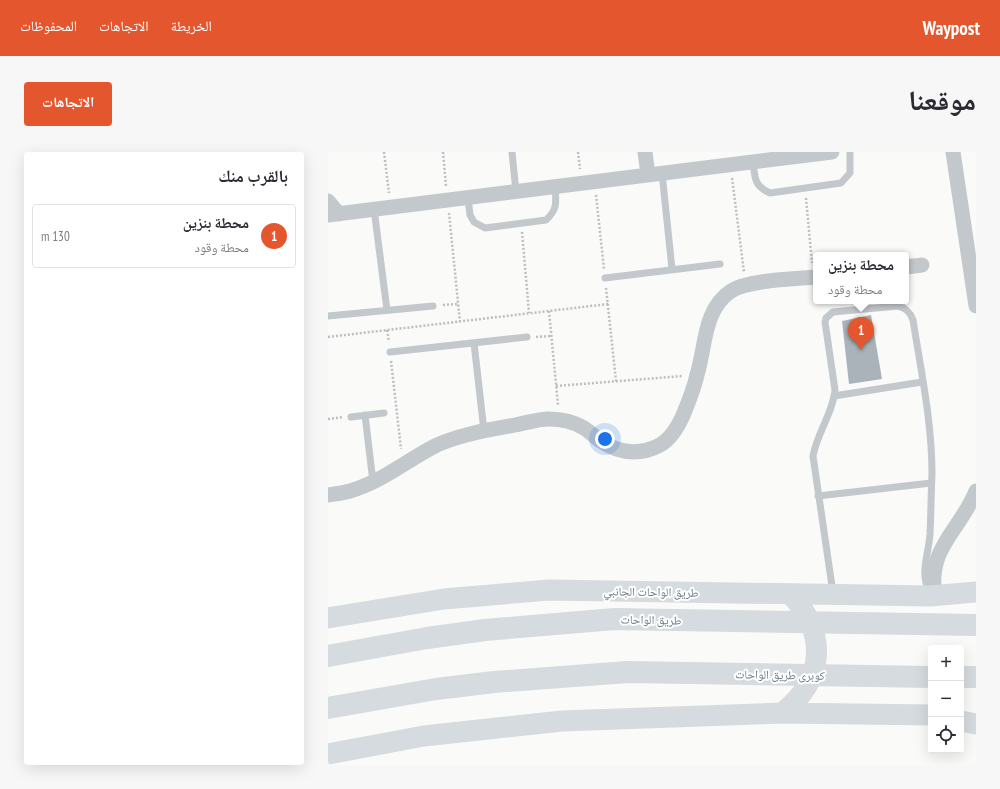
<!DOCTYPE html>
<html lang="ar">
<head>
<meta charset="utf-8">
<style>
	:root { --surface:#fff; --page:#f7f7f7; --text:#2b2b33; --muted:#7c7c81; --line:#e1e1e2; --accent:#e4572e }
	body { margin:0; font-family:"PT Sans Narrow","Noto Naskh Arabic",sans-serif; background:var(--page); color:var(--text); direction:rtl }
	.controls { position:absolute; right:12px; bottom:12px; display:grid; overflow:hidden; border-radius:4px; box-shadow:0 4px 16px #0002 }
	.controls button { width:36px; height:36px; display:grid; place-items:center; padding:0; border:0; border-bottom:1px solid var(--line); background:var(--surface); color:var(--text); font:20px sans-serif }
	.you { position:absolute; left:277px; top:287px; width:14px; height:14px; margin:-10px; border:3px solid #fff; border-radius:50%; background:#1a73e8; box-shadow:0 0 0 6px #1a73e833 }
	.badge { display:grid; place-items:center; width:26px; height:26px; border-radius:50%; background:var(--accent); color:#fff; font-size:13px; font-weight:700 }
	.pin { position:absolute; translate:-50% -33px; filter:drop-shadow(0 1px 2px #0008) }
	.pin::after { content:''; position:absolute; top:21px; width:14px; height:12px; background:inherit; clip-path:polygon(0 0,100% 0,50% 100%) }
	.popup { position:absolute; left:485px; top:100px; width:96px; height:52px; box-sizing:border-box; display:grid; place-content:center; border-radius:4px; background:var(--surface); filter:drop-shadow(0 1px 3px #0005); font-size:13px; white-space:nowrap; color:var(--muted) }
	.popup b { font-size:15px; color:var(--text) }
	.popup::after { content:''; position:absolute; left:50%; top:100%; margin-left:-8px; border:8px solid transparent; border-top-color:var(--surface) }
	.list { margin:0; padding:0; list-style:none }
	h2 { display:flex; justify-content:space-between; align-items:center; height:52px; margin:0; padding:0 16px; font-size:17px }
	h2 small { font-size:13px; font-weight:400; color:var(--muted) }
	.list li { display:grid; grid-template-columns:26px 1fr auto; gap:12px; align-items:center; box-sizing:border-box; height:64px; margin:0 8px 8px; padding:0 8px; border:1px solid var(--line); border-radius:4px }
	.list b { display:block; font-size:15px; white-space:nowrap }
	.list p { margin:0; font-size:13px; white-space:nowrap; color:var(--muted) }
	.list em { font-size:13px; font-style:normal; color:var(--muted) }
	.icon { flex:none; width:22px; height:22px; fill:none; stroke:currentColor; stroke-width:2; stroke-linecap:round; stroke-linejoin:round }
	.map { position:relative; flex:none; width:648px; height:613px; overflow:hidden; direction:ltr; border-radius:4px }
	header { display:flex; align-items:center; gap:24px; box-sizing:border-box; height:56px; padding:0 20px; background:var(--accent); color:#fff }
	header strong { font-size:19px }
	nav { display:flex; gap:22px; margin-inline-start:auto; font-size:14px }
	.intro { display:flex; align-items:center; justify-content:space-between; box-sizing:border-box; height:96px; padding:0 24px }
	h1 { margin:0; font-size:28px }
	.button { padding:10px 18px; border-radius:4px; background:var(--accent); color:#fff; font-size:14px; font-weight:700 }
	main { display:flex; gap:24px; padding:0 24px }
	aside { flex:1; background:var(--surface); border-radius:4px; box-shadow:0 4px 16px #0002 }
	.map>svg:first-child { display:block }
</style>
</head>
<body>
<header>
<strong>Waypost</strong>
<nav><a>الخريطة</a><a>الاتجاهات</a><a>المحفوظات</a></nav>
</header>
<div class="intro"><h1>موقعنا</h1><a class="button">الاتجاهات</a></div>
<main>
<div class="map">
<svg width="648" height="613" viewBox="0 0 648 613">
	<rect width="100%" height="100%" fill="#fafaf8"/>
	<path fill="#aab3b9" d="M 543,163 L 554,227 L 521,232 L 514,169 Z"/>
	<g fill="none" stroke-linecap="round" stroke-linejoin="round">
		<path stroke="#bbbfc2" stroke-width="2.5" stroke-dasharray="2 2" stroke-linecap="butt" d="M 56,0 L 61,41
			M 115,0 L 118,34
			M 250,0 L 252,17
			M 404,26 L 416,120
			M 268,43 L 276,117
			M 478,46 L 484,111
			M 121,61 L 132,170
			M 194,80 L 201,161
			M 278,136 L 288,229
			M 115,153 L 130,152
			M 221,159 L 230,253
			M 59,178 L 61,190
			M 0,185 L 280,152
			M 208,185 L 223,184
			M 63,209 L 73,297
			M 228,234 L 355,224
			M 0,267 L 15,265"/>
		<path stroke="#c3c8cc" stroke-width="7" d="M 184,0 L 188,40
			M 425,10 C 427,26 426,34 442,41 L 513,31 L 522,21 L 522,0
			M 334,21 L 344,117
			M 140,46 L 142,63 L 146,70 L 157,76 L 218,68 C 230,57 228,50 227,35
			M 46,57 L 59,158
			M 277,126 L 392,112
			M 0,164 L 105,154
			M 146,191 L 156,279
			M 62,200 L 199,185
			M 506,244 L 594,230
			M 37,263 L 45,330
			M 23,265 L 56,261
			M 490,344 L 603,331
			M 505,441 L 485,304 C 489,281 505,261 507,238 L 497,170 L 498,166 L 505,160 L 570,154 C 578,156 582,160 585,168 C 593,219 604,270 604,322 C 603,342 603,362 602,382 C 600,407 592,416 601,442"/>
		<path stroke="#c3c8cc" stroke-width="15" d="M 317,0 L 320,23
			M 625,0 L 648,154
			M 0,49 L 11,62
			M 0,63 L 504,0
			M 578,115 L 594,113
			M 0,343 C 7,342 15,341 22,339 C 54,330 79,308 109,293 C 133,282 161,278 187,273 C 198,271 210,267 221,267 C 233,267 246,270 256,276 C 262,280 266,284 271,288 C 290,301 311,304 332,293 C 344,286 351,273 356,261 C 361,249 366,236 369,223 C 378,194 375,158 403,139 C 420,128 466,127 488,125
			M 607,444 C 599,395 632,379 648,339"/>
		<path stroke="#d6dbdf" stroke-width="21" d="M 0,466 L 116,447 L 221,438 L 602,444 L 648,440
			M 454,561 C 497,528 500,481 462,442
			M 633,569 L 648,572
			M 0,602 L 96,584 L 234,569 L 454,561 L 603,563"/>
		<path stroke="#d6dbdf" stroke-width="22" d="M 0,504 L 99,486 L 157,478 L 287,467 L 648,473
			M 633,525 L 648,525
			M 0,556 L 108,537 L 166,530 L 300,520 L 603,525"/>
	</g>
	<g text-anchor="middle" stroke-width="4" stroke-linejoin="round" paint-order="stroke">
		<g font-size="12" fill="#657683" stroke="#fff">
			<text transform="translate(323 440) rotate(1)" y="4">طريق الواحات الجانبي</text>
			<text transform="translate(323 468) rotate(1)" y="4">طريق الواحات</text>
			<text transform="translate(452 523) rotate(1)" y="4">كوبرى طريق الواحات</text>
		</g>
	</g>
</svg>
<div class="controls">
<button>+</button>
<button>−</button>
<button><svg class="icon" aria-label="locate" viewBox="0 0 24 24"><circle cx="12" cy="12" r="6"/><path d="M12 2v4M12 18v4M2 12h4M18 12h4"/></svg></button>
</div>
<div class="you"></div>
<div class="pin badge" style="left:533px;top:198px">1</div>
<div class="popup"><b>محطة بنزين</b>محطة وقود</div>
</div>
<aside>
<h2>بالقرب منك<small></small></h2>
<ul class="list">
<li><span class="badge">1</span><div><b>محطة بنزين</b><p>محطة وقود</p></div><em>130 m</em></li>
</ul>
</aside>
</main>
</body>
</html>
